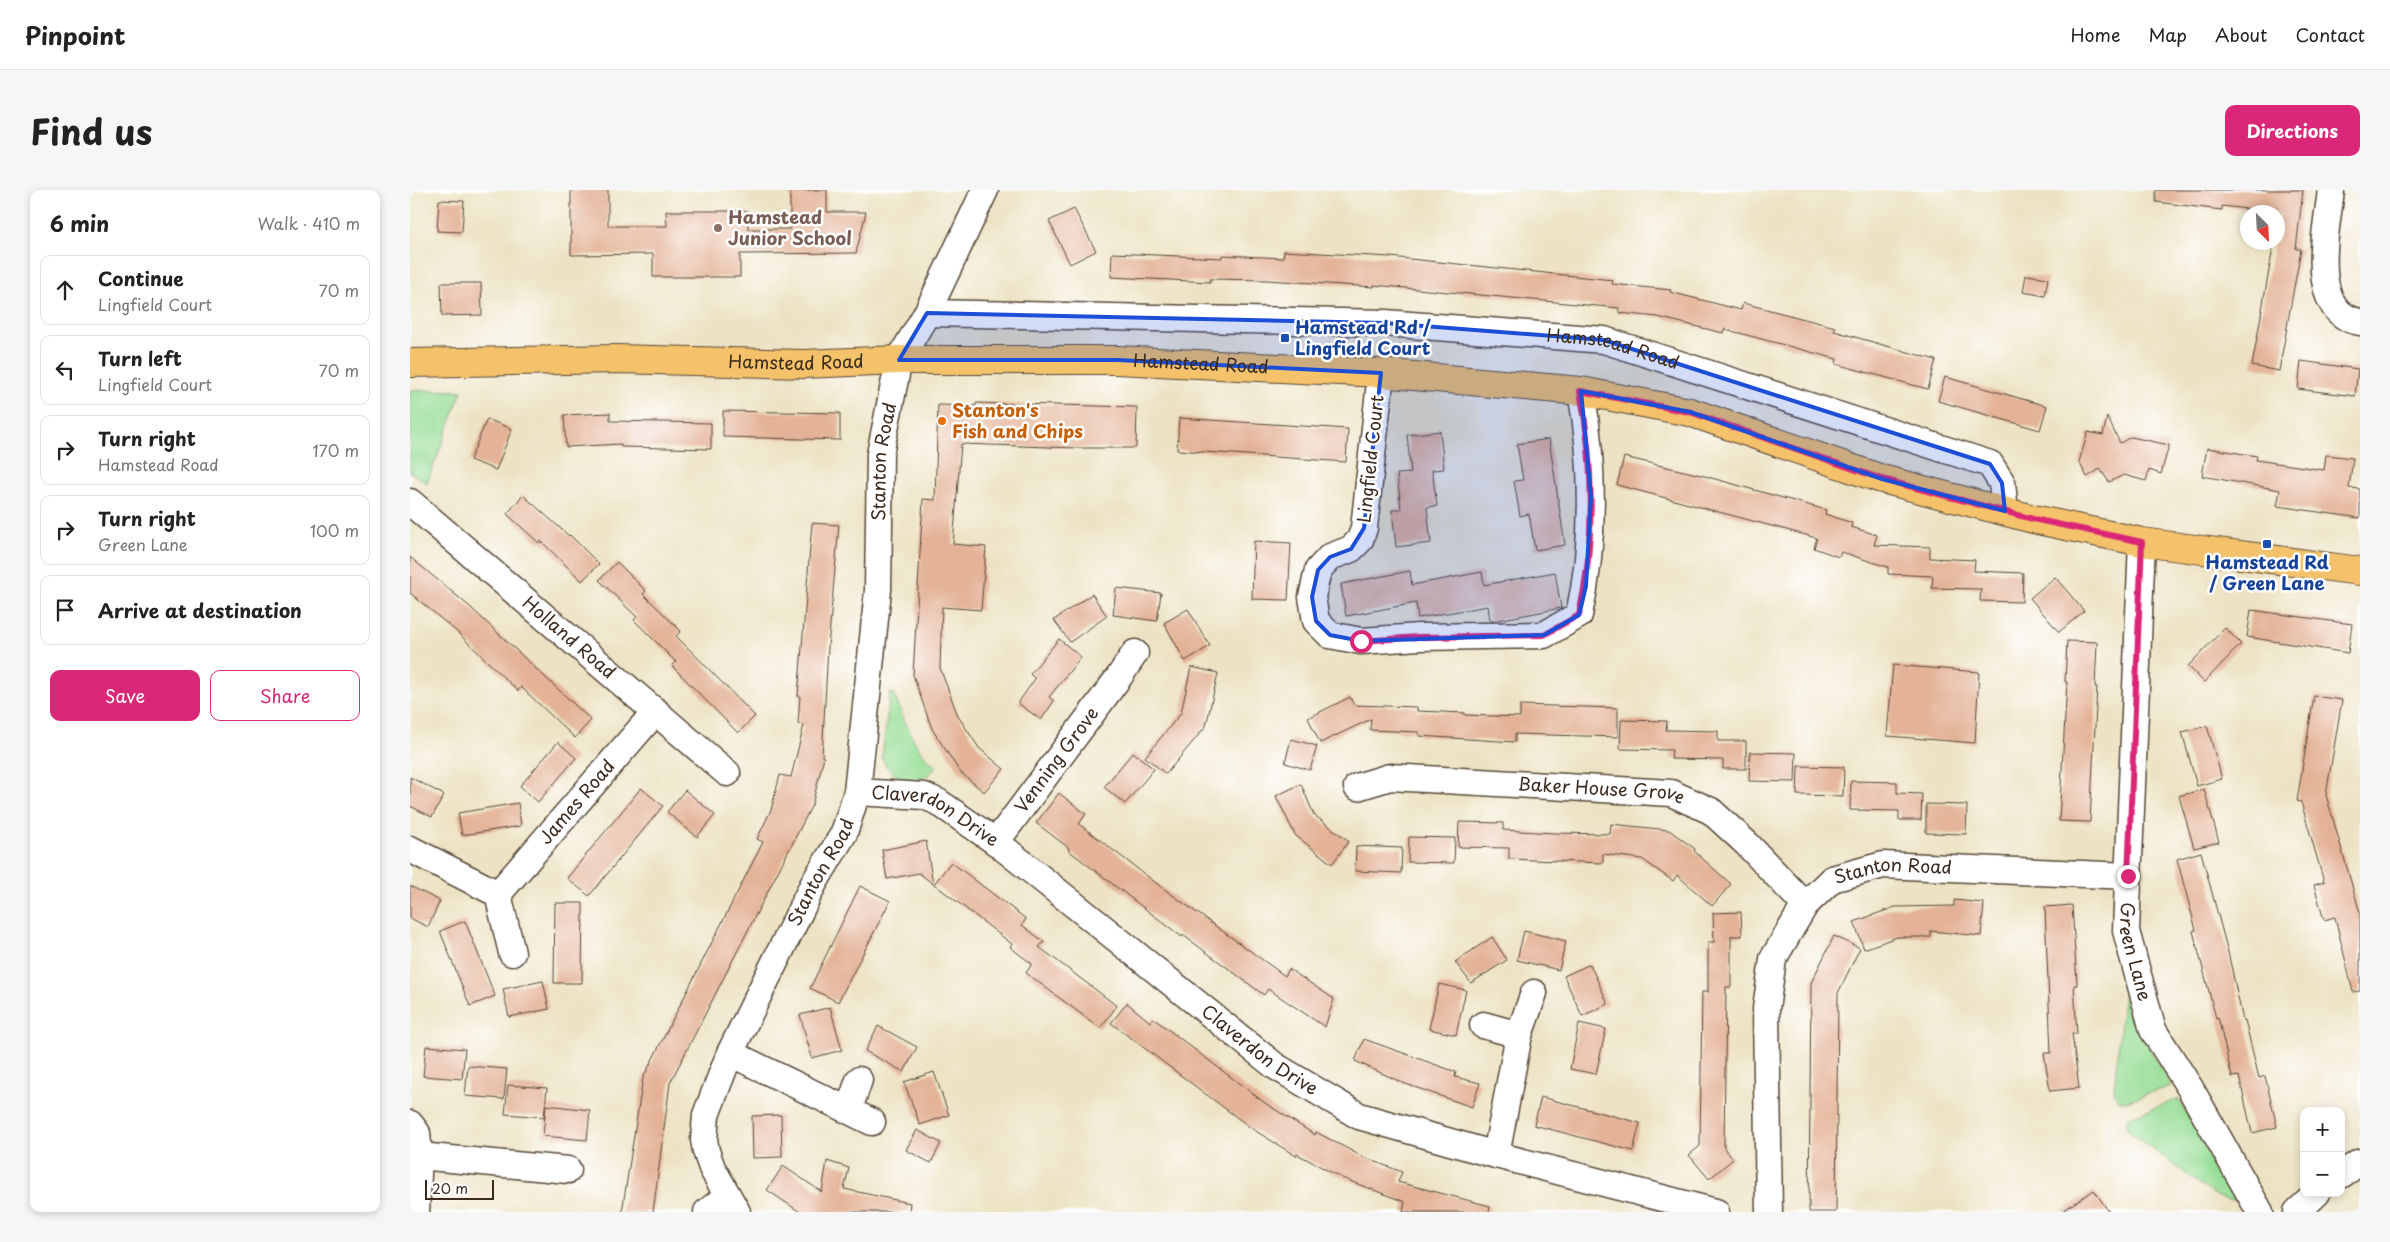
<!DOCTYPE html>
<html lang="en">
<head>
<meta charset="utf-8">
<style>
	:root { --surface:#fff; --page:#f6f6f6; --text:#222; --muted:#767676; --line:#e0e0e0; --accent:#db2777 }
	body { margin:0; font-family:"Playpen Sans",sans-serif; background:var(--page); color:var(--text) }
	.controls { position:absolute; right:15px; bottom:15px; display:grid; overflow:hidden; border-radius:10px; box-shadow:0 2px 8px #0003 }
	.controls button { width:45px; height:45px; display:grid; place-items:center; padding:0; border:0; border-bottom:1px solid var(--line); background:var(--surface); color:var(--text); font:25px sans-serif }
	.compass { position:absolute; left:1830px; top:15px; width:45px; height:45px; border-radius:50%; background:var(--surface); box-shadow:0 2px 8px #0003; rotate:156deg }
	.scale { position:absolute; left:15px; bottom:12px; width:69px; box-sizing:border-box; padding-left:5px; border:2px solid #3b2a1e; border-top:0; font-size:14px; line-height:18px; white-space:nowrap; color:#3b2a1e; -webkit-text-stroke:4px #fff; paint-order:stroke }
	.stop { position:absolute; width:15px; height:15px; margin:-11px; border:4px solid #db2777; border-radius:50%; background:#fff }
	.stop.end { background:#db2777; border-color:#fff; box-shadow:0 1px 5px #0008 }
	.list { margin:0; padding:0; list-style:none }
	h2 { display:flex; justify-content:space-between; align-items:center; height:65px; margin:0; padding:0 20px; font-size:21px }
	h2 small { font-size:16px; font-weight:400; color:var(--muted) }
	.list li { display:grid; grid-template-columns:32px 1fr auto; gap:15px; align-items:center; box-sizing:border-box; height:70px; margin:0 10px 10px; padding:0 10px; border:1px solid var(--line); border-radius:10px }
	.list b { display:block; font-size:19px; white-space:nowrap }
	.list p { margin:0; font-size:16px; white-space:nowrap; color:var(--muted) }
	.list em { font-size:16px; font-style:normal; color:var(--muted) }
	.actions { display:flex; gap:10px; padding:15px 20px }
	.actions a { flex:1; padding:11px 0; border:1px solid var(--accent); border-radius:10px; text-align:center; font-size:18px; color:var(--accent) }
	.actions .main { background:var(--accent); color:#fff }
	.icon { flex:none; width:28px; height:28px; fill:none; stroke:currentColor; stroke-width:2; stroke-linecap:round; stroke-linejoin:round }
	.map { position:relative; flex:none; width:1950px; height:1022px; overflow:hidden; border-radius:10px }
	header { display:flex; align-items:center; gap:30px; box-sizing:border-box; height:70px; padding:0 25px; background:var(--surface); border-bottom:1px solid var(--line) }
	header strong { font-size:24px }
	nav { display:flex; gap:28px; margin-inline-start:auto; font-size:18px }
	.intro { display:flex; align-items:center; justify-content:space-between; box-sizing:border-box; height:120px; padding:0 30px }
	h1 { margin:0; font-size:35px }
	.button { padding:12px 22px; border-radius:10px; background:var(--accent); color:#fff; font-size:18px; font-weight:700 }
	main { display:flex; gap:30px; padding:0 30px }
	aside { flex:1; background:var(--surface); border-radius:10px; box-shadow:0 2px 8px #0003 }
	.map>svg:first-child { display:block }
</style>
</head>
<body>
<header>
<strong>Pinpoint</strong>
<nav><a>Home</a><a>Map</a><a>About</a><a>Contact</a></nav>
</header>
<div class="intro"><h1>Find us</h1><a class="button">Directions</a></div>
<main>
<aside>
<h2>6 min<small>Walk · 410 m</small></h2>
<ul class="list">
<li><svg class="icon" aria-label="ahead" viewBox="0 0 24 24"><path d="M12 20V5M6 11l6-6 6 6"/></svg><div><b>Continue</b><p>Lingfield Court</p></div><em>70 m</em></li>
<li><svg class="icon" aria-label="left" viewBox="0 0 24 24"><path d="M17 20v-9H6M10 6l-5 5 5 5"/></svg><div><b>Turn left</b><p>Lingfield Court</p></div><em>70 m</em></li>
<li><svg class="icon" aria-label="right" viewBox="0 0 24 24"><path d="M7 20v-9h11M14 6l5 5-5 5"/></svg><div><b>Turn right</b><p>Hamstead Road</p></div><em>170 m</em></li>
<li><svg class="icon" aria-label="right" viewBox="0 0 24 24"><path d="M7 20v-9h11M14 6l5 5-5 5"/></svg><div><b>Turn right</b><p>Green Lane</p></div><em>100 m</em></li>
<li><svg class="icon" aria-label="arrive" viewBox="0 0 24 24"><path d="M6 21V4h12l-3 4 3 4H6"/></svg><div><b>Arrive at destination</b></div></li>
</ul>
<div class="actions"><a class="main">Save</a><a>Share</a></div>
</aside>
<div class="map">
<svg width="1950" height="1022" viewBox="0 0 1950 1022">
	<rect width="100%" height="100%" fill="#fff"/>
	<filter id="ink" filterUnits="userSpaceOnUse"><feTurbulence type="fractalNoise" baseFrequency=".02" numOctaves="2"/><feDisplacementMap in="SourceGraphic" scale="10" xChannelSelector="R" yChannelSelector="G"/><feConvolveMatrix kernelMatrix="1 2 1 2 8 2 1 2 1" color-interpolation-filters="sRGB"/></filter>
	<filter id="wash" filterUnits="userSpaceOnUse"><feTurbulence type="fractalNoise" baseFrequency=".0096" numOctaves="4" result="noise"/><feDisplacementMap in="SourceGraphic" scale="20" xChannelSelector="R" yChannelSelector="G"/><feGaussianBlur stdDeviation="1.12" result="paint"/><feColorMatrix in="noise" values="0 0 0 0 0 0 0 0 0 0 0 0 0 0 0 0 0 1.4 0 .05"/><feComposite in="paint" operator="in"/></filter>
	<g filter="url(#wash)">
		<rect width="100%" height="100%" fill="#ede3c4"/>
		<path fill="#99de97" stroke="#6a845a" d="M 0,200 L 52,201 L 17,293 L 0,282 Z
			M 480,503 L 483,503 C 494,526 503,561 526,576 C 512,599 481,591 472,568 Z
			M 1714,799 L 1740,860 L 1761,896 L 1716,911 L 1709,911 L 1704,901 Z
			M 1768,909 L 1828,1010 L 1818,1010 L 1806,1006 L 1725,946 L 1716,936 L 1718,928 Z"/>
		<g id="blocks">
			<path fill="#e4b397" d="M 161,0 L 198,0 L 198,36 L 257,36 L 256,21 L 338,21 L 338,39 L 380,39 L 380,0 L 417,0 L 417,22 L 456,22 L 446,63 L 330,64 L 330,87 L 243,87 L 243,64 L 161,65 Z
				M 1746,0 L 1893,0 L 1886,59 L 1891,59 L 1869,181 L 1842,176 L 1864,52 L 1868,52 L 1870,23 L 1812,16 L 1812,20 L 1746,12 Z
				M 29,10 L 54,11 L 52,42 L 27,41 Z
				M 664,19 L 686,61 L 660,74 L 639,31 Z
				M 874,61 L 980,67 L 1203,90 L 1202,94 L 1261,100 L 1260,102 L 1331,120 L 1333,113 L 1425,137 L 1424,141 L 1526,170 L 1518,199 L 1426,174 L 1427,169 L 1314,139 L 1313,143 L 1248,127 L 1209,123 L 1209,118 L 964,95 L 964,97 L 856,90 L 800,89 L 800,92 L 701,87 L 702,63 L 812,68 L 812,65 L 873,68 Z
				M 1616,85 L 1638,88 L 1635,106 L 1613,102 Z
				M 31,93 L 71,93 L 72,125 L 32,126 Z
				M 1891,171 L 1948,179 L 1945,206 L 1888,199 Z
				M 1535,187 L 1637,216 L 1630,240 L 1528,211 Z
				M 566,213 L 727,217 L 726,258 L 668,258 L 551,254 L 543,354 L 576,357 L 571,420 L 532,417 L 530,478 L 548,526 L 569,558 L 594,579 L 574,602 L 550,582 L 522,539 L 503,485 L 513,309 L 525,310 L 528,215 L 566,216 Z
				M 313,221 L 430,223 L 430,250 L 313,247 Z
				M 200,223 L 200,231 L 301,233 L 301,259 L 211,257 L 211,254 L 156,257 L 154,225 Z
				M 1697,227 L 1710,253 L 1721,247 L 1759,255 L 1751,284 L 1739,280 L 1736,291 L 1714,285 L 1699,292 L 1690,279 L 1677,287 L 1669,272 L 1678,242 L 1693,245 Z
				M 769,228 L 938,239 L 936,272 L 767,260 Z
				M 77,229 L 102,239 L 86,280 L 60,270 Z
				M 1030,241 L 1034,279 L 1022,280 L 1027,316 L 1017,317 L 1021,353 L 986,357 L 982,320 L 991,319 L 987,284 L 1001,283 L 997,245 Z
				M 1139,249 L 1155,355 L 1125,360 L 1119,324 L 1110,326 L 1104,291 L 1113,290 L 1107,254 Z
				M 1797,258 L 1847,266 L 1846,270 L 1914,280 L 1916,265 L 1943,268 L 1939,298 L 1950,299 L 1950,328 L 1867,316 L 1870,300 L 1792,286 Z
				M 1214,267 L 1291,285 L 1416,320 L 1415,324 L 1442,333 L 1441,337 L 1467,345 L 1464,355 L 1520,357 L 1520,368 L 1565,370 L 1564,381 L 1613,383 L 1612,412 L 1570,411 L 1571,399 L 1522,398 L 1523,386 L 1478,384 L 1478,377 L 1431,362 L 1429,367 L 1404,358 L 1407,348 L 1207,295 Z
				M 113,305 L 159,346 L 160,345 L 189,374 L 172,391 L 131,351 L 129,353 L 97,324 Z
				M 402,333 L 429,335 L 418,457 L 412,567 L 414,567 L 402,615 L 260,893 L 243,1022 L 212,1022 L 233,888 L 353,652 L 347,649 L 361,620 L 370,585 L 381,587 L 394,535 L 388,534 L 390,506 L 388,506 Z
				M 844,351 L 881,353 L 878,410 L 842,409 Z
				M 0,367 L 59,416 L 181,530 L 165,548 L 111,497 L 108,501 L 47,442 L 0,403 Z
				M 207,372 L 236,401 L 233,404 L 271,441 L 266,446 L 345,526 L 328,543 L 262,476 L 266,472 L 224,430 L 227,427 L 189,390 Z
				M 1000,381 L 1002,395 L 1072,382 L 1074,395 L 1145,382 L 1151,418 L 1083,431 L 1080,431 L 1078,416 L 1008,428 L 1006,413 L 936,426 L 931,394 Z
				M 1645,387 L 1674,421 L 1649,442 L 1620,408 Z
				M 706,398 L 751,403 L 747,431 L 703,425 Z
				M 682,404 L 697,426 L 660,452 L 644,430 Z
				M 778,419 L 800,456 L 775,471 L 754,433 Z
				M 1841,420 L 1942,434 L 1938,463 L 1837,447 Z
				M 1815,438 L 1831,454 L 1794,492 L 1778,476 Z
				M 649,449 L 671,467 L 639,507 L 644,511 L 631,530 L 608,513 L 625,489 L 620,484 Z
				M 1657,451 L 1687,452 L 1685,497 L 1687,497 L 1680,632 L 1649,631 L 1657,492 L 1655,492 Z
				M 1483,475 L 1569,482 L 1565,553 L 1477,546 Z
				M 781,477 L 808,483 L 796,536 L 756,584 L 735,567 L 771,523 Z
				M 1904,506 L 1932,510 L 1916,605 L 1950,723 L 1950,801 L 1943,802 L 1925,727 L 1914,730 L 1904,695 L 1914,692 L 1891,612 L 1887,611 Z
				M 940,507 L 944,515 L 1007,517 L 1007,521 L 1055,523 L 1055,525 L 1110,527 L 1110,515 L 1208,518 L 1208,547 L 1105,544 L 1105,552 L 1009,546 L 1009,542 L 960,540 L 961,529 L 910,553 L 898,528 Z
				M 1211,530 L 1257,531 L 1256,540 L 1308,541 L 1308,551 L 1336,551 L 1336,579 L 1313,579 L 1313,570 L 1261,569 L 1262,560 L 1210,559 Z
				M 1797,536 L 1812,589 L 1787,596 L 1772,542 Z
				M 881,549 L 907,556 L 900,580 L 875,573 Z
				M 148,552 L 166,568 L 128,612 L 110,596 Z
				M 723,562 L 744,579 L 715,614 L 694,597 Z
				M 1340,562 L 1386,563 L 1385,592 L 1339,591 Z
				M 1388,576 L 1434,577 L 1433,606 L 1387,605 Z
				M 0,587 L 34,605 L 22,627 L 0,616 Z
				M 1441,591 L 1487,592 L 1487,603 L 1512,604 L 1511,630 L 1489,630 L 1489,621 L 1440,620 Z
				M 891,594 L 904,625 L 939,651 L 922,674 L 885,645 L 866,606 Z
				M 231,598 L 253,616 L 179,706 L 157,688 Z
				M 1794,599 L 1809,652 L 1784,658 L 1769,606 Z
				M 275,600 L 305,625 L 287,647 L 257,622 Z
				M 649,603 L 676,624 L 669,634 L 754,699 L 875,786 L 879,779 L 924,809 L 915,837 L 858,799 L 854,805 L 773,745 L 772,747 L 658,660 L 659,658 L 626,633 Z
				M 108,613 L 111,636 L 52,645 L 48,623 Z
				M 1516,614 L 1557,615 L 1556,644 L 1516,643 Z
				M 1049,632 L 1093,633 L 1093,640 L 1143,643 L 1200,644 L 1201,634 L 1259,640 L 1285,659 L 1284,661 L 1321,694 L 1302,716 L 1267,685 L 1263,691 L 1232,669 L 1193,664 L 1193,673 L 1099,669 L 1099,658 L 1048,657 Z
				M 999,647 L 1045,648 L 1044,673 L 998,672 Z
				M 516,651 L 523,694 L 509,683 L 477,689 L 472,660 Z
				M 946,656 L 992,658 L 991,683 L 945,681 Z
				M 1791,662 L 1818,762 L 1833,830 L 1835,830 L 1849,888 L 1855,886 L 1867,937 L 1842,943 L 1829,886 L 1822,887 L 1808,827 L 1806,828 L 1783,741 L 1786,740 L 1767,669 Z
				M 541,672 L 616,729 L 612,735 L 634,752 L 629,757 L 707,816 L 690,838 L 616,783 L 622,774 L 600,757 L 602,754 L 524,694 Z
				M 0,696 L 30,711 L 18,737 L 0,728 Z
				M 450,696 L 480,711 L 428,812 L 400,798 Z
				M 1544,710 L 1574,713 L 1571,746 L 1521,741 L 1521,747 L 1487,747 L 1454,759 L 1444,732 L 1485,717 L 1544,716 Z
				M 145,713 L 173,713 L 172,793 L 144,793 Z
				M 1662,715 L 1667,795 L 1664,795 L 1667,844 L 1662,844 L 1669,898 L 1640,901 L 1634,863 L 1641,863 L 1635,717 Z
				M 1331,722 L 1332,746 L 1321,746 L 1321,797 L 1316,797 L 1314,958 L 1323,969 L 1299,989 L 1279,965 L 1290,956 L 1292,802 L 1298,802 L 1298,752 L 1304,752 L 1303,723 Z
				M 55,731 L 85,806 L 60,816 L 30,741 Z
				M 1114,741 L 1156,751 L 1149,780 L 1107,770 Z
				M 1424,746 L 1450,758 L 1428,803 L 1426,1022 L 1399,1022 L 1401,793 Z
				M 1082,747 L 1097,770 L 1061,793 L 1045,772 Z
				M 1180,774 L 1198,814 L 1172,826 L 1154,786 Z
				M 133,791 L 139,819 L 99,827 L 93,799 Z
				M 1029,794 L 1056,800 L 1046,845 L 1019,839 Z
				M 717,813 L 740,832 L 743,828 L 855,913 L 905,945 L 906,942 L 953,967 L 992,982 L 988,992 L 1080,1016 L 1079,1022 L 993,1022 L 995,1012 L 932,988 L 887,964 L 886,966 L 841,938 L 701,833 Z
				M 420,817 L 432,860 L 402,868 L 390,825 Z
				M 1169,833 L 1196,839 L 1186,884 L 1160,879 Z
				M 468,836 L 507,857 L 494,882 L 455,861 Z
				M 954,849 L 1046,882 L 1045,887 L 1070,893 L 1062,917 L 993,893 L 945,871 Z
				M 16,856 L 55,859 L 52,889 L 13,886 Z
				M 58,876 L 97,879 L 94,909 L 55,906 Z
				M 524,882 L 539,925 L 510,935 L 494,892 Z
				M 98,895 L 137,898 L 134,927 L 95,924 Z
				M 1131,907 L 1230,933 L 1223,961 L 1124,935 Z
				M 136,915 L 180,920 L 177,950 L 133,946 Z
				M 371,925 L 372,967 L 343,968 L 342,926 Z
				M 507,940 L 531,953 L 521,973 L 496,960 Z
				M 417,971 L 439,978 L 434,999 L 500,1013 L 499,1022 L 390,1022 L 357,1000 L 373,976 L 412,1002 Z
				M 1684,1000 L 1699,1022 L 1651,1022 Z"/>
		</g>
	</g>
	<g filter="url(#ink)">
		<use href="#blocks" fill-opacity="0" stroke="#564637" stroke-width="1"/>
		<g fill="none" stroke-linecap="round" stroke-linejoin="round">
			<g stroke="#564637" stroke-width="29">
				<g id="minor">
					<path d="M 1921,0 C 1917,38 1896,123 1950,132"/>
					<path id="s1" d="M 517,123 L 975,133 L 1194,150 L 1580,274 L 1592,293 L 1595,321"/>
					<path d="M 971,183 L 954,338 L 950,350 L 941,359 L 920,367 L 908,380 L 902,407 L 906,431 L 920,445 L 951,451 L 1009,447 L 1134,445 L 1169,425 C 1185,353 1184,273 1171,201"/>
					<path id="s2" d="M 0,312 L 317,583"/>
					<path id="s3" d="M 1732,352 L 1716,741 L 1743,840 L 1780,898 L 1850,1022"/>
					<path id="s4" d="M 947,597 L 980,587 L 1261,603 L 1301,621 L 1337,654 L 1395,715"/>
					<path id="s5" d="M 447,602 L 514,606 L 528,612 L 586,652 L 865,876 L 949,926 L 1086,965 L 1306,1022"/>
					<path id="s6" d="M 586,652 L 709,487 L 725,463"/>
					<path id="s7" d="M 0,659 L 88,704 L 246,521"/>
					<path d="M 88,704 L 102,763"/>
					<path d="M 1073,835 L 1109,845"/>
					<path d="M 320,863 L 462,932"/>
					<path d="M 439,919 L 449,890"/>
					<path d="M 0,934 L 7,943 L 9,966 L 6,1022"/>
					<path d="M 1086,965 L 1109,845 L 1124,803"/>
					<path d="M 9,966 L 158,980"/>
					<path d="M 1931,985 L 1950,972"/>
					<path d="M 297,1022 L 317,1006"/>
					<path id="s8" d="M 327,1022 L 302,978 L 296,961 L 294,950 L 296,925 L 320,863 L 404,693 L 434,643 L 447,602 L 468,400 L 470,264 L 489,170 L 517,123 L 575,0"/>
					<path id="s9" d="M 1359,1022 L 1356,819 L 1363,769 L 1395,715 L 1422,689 L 1473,675 L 1719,686"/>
					<path d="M 1887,1022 L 1907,1003"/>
				</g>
			</g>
			<g stroke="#564637" stroke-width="30">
				<g id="major">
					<path id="s10" d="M 0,173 L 206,169 L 394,174 L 489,170 L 707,170 L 971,183 L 1171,201 L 1280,222 L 1472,289 L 1623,329 L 1732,352 L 1950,381"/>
				</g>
			</g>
			<use href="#minor" stroke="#fff" stroke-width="26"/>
			<use href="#major" stroke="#f4c26a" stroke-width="28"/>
		</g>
	</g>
	<g fill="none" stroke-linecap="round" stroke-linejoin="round" filter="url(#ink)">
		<path stroke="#db2777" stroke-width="6" d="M 951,451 L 1009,447 L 1134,445 L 1169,425 C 1185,354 1184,273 1170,201 L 1280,222 L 1472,289 L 1623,329 L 1732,352 L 1718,686"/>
	</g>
	<path fill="#1d4ed8" fill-opacity="0.2" stroke="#1d4ed8" stroke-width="4" stroke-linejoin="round" d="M 517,123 L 975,133 L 1194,150 L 1580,274 L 1592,293 L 1595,321 L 1472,289 L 1280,222 L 1171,201 L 1181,306 L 1176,396 L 1169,425 L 1134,445 L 951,451 L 920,445 L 906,431 L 902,407 L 908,380 L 920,367 L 941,359 L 954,338 L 971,183 L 707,170 L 489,170 Z"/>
	<circle fill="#8d6e63" stroke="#fff" stroke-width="2" cx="308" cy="38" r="5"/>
	<g fill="#1a4fb4" stroke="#fff" stroke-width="2">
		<rect x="870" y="143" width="10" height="10" rx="2.5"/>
		<rect x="1852" y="349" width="10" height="10" rx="2.5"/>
	</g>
	<circle fill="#e8710a" stroke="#fff" stroke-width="2" cx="532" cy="231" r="5"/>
	<g text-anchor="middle" stroke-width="5" stroke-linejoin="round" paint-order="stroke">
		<g font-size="18" font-weight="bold" fill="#785e54" stroke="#fff" text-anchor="start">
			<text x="318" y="34">Hamstead<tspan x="318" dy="21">Junior School</tspan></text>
		</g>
		<g font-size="18" font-weight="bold" fill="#164399" stroke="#fff" text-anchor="start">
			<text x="885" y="144">Hamstead Rd /<tspan x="885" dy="21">Lingfield Court</tspan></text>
			<text x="1857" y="379" text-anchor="middle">Hamstead Rd<tspan x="1857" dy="21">/ Green Lane</tspan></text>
		</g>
		<g font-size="18" fill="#3b2a1e" stroke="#fff">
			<text dy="6" stroke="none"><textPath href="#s1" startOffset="688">Hamstead Road</textPath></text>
			<text dy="6" stroke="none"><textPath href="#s10" startOffset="386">Hamstead Road</textPath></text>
			<text dy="6" stroke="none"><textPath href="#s10" startOffset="791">Hamstead Road</textPath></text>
			<text transform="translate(961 269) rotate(-84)" y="6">Lingfield Court</text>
			<text dy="6" stroke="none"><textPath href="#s8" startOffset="794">Stanton Road</textPath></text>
			<text dy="6" stroke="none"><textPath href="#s2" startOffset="209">Holland Road</textPath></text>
			<text dy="6" stroke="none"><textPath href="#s6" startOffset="102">Venning Grove</textPath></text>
			<text dy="6" stroke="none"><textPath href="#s4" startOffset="246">Baker House Grove</textPath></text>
			<text dy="6" stroke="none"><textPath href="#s7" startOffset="220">James Road</textPath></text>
			<text dy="6" stroke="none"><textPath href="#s5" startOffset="84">Claverdon Drive</textPath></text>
			<text dy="6" stroke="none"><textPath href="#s8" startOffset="374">Stanton Road</textPath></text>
			<text dy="6" stroke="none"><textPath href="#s9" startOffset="416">Stanton Road</textPath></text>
			<text dy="6" stroke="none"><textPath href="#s3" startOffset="411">Green Lane</textPath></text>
			<text dy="6" stroke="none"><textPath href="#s5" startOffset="489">Claverdon Drive</textPath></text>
		</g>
		<g font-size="18" font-weight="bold" fill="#c56008" stroke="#fff" text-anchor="start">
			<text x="542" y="227">Stanton's<tspan x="542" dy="21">Fish and Chips</tspan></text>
		</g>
	</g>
</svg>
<div class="controls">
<button>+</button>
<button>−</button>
</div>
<svg class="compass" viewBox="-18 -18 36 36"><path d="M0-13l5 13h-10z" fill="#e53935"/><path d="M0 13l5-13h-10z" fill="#767676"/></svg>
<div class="scale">20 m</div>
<div class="stop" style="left:951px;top:451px"></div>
<div class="stop end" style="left:1718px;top:686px"></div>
</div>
</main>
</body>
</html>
